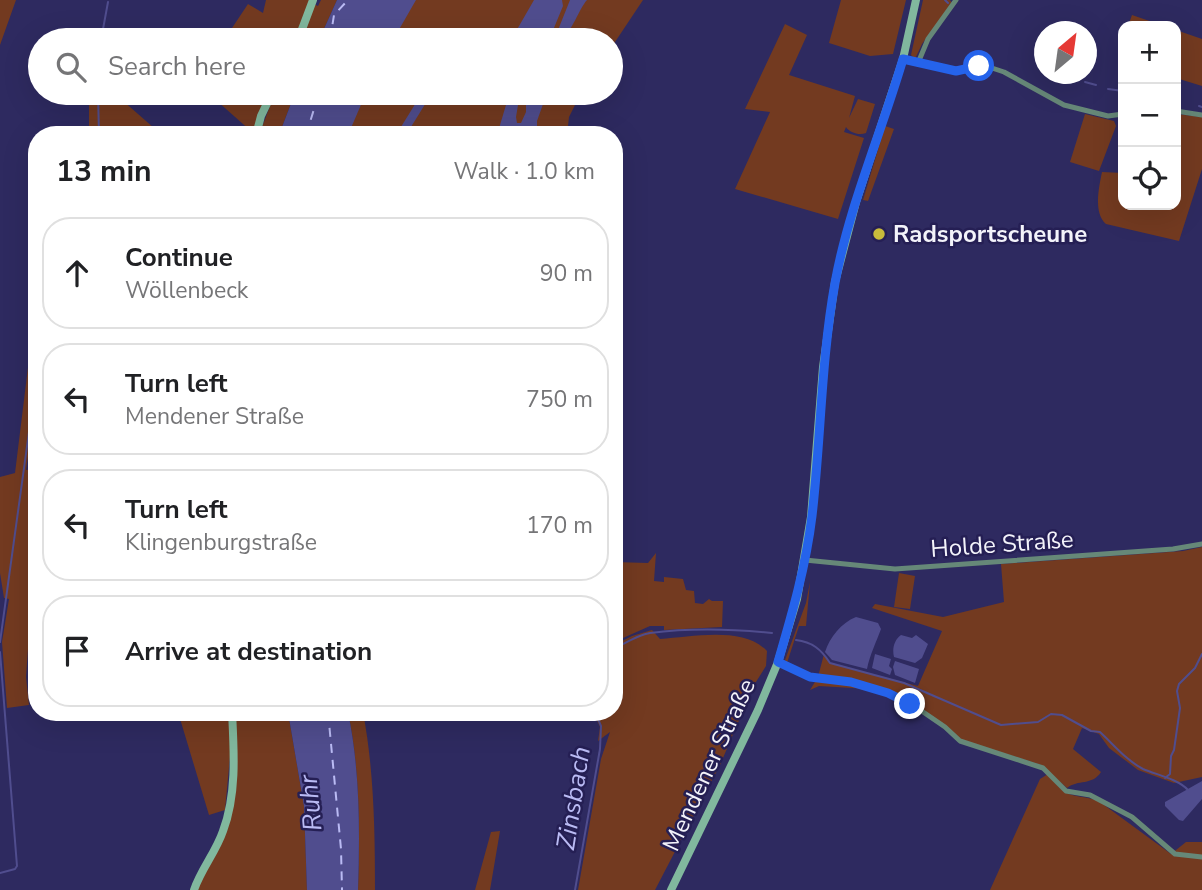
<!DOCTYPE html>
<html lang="en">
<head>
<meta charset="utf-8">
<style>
	:root { --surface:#fff; --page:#f6f6f6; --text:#202124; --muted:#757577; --line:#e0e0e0 }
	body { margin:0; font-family:"Nunito Sans",sans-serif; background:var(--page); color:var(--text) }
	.controls { position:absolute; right:21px; top:21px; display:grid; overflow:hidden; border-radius:14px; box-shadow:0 7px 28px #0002 }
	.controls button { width:63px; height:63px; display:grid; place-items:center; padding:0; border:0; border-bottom:2px solid var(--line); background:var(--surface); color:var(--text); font:35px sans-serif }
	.compass { position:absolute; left:1034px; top:21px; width:63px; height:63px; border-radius:50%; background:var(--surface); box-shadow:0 7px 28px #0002; rotate:29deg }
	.stop { position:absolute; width:21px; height:21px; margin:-16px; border:5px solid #2563eb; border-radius:50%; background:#fff }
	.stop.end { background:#2563eb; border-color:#fff; box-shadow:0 2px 7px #0008 }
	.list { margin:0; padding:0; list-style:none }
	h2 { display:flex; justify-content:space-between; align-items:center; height:91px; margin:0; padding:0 28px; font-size:30px }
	h2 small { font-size:23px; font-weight:400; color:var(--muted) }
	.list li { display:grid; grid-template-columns:46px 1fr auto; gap:21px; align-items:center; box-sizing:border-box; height:112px; margin:0 14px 14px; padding:0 14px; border:2px solid var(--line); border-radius:28px }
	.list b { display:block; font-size:26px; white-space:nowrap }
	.list p { margin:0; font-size:23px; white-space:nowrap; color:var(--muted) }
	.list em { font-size:23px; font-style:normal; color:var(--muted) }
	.icon { flex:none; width:38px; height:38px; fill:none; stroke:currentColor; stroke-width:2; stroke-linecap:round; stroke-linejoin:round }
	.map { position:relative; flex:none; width:1202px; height:890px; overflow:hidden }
	.search { position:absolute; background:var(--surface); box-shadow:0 7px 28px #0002; left:28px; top:28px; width:595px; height:77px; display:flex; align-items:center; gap:18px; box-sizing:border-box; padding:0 24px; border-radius:38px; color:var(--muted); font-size:26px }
	.panel { position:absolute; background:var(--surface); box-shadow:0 7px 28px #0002; left:28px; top:126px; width:595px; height:595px; border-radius:28px }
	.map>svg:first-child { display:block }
</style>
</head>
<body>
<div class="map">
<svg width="1202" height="890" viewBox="0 0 1202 890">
	<rect width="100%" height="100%" fill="#2e2a60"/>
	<path fill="#733a20" d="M 0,0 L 16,0 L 0,45 Z
		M 266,0 L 311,0 L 296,40 L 224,40 L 248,4 L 263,13 Z
		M 321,0 L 337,0 L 319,40 L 300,40 L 313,4 L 318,6 Z
		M 378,0 L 643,0 L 611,48 L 611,40 L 355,40 Z
		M 841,0 L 906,0 L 893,54 L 870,56 L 829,43 Z
		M 923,0 L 950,0 L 952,3 L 922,44 L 915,59 L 911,55 Z
		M 1132,15 L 1164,26 L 1128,26 Z
		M 785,24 L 807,35 L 789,75 L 855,96 L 849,118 L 858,99 L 875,104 L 866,133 C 859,136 849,132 846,127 L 844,132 L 864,138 L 838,219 L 735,189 L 770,112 L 745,109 Z
		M 1176,30 L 1202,39 L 1202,86 L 1176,78 Z
		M 89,93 L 114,93 L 162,135 L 89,135 Z
		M 208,93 L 269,93 L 252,132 Z
		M 275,93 L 295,93 L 279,135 L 259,135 Z
		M 331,93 L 581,93 L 569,117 L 567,135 L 316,135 Z
		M 1085,114 L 1114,121 L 1116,126 L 1099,171 L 1070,162 Z
		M 1176,114 L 1202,117 L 1202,169 L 1179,241 L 1106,224 C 1093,213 1099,187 1102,172 L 1123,173 L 1123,205 L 1176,205 Z
		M 885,126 L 894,129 L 868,201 L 863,200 Z
		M 37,331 L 37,397 L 26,470 L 37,468 L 37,592 L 32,594 L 26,677 L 29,705 L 7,708 L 2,642 L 9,599 L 4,598 L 0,573 L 0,477 L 15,473 L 30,351 Z
		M 1202,547 L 1202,777 L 1174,783 L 1138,770 L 1109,748 L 1099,734 L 1082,728 L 1073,749 L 1101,772 C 1092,786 1078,779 1067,788 L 1041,765 L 962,740 L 916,705 L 869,689 L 819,686 L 810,690 L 818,677 L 824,654 L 830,663 L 918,686 L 942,631 L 872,608 L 875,604 L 943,617 L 1004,602 L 1001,564 L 1183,551 Z
		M 656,553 L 654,581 L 664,582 L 664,577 L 683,579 L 686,590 L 694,591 L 695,603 L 703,604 L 709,599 L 712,601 L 723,601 L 722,627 L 664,630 L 664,626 L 650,626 L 614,642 L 614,562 L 648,563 Z
		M 899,573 L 915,576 L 910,609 L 894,607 Z
		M 810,582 L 806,626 L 799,626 L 787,663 L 785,660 L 806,603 Z
		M 652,630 L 660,639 C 693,637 743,626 767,651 L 766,666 L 754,685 L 720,765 L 655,890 L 578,890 L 601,759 L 610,732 L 598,741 L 600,727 L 593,712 L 614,712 L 614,645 L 632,636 Z
		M 178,712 L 228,712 L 231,746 L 225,810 L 209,815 Z
		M 234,712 L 288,712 L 304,806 L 307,890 L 197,890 L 230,818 Z
		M 348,712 L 363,712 C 374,770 375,831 375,890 L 358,890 C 360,831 360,770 348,712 Z
		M 1048,774 C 1054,780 1058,788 1065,792 C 1075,798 1089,796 1100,802 L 1171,854 L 1186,842 L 1202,842 L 1202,890 L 990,890 L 1040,779 Z
		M 500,831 L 490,890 L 475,890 L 491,832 Z"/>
	<path fill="#504d8e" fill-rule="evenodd" d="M 337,0 L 416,0 L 393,40 L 319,40 Z
		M 534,0 L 562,0 L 563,6 L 549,40 L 525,40 L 515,33 Z
		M 570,0 L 587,0 C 579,9 572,32 563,36 L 563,40 L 554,40 Z
		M 295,93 L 366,93 L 348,135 L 279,135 Z
		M 422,93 L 432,93 L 406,135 L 396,135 Z
		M 512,93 L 547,93 L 537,121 L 537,135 L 521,135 L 521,131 L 513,131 L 512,135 L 497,135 L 506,105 ZM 523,97 L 526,98 L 526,112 L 521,123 L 517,123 L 516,117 L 519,99 Z
		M 856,617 L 878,623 L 881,629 C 876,643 870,654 867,669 L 832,660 L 825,652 C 830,637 841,623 856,617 Z
		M 901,635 L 912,638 L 916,635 L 928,644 L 922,658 L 915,663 L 894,657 C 892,649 894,640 901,635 Z
		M 875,654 L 891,659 L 889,666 L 892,669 L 890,675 L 872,668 Z
		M 895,661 L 919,669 L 915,683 L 895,675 L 893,667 Z
		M 288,712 L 348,712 C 360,770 360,831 358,890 L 307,890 L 304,806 Z
		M 1202,781 L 1202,799 L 1183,821 L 1179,820 L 1165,806 L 1165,802 Z"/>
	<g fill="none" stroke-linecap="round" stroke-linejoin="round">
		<path stroke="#504d8e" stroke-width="2" d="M 945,0 L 948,3
			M 101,40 L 108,2
			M 1063,77 L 1071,83
			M 1085,82 L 1096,85
			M 1108,89 L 1123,91
			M 98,93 L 99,135
			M 1176,100 L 1179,101
			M 1199,106 L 1202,107
			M 796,640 C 812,642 821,649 830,663 L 904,683 L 1001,725 L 1038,722 L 1051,714 L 1062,715 L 1091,731 L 1100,732 C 1114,745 1126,760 1143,769 C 1157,775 1178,779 1188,790
			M 0,642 L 37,374
			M 614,649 C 626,643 637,635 650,633 C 690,628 732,629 772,633
			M 0,652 L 17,866 L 15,869 L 0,873
			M 1165,778 L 1170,774 L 1171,756 L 1174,750 L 1180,708 L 1177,691 L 1179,684 L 1195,668 L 1202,654
			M 575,890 L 600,749 L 601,726 L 595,712"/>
		<path stroke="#babbf4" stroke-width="2" stroke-dasharray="9 7" stroke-linecap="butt" d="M 330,40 L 334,15 L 348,0
			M 306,135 L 319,93
			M 328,712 L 341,849 L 342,890"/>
		<path stroke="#668878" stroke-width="5" d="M 903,59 L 956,71 L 986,66 L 1004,72 L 1064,105 L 1108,116 L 1123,114
			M 918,63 L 928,39 L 956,0
			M 1176,111 L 1202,115
			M 805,560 L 895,569 L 1173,549 L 1202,544
			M 778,662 L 810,677 L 851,682 L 888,693 L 910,703 L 945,727 L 960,741 L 1043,768 L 1066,791 L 1090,795 L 1132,817 L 1175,854 L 1202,857"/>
		<path stroke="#81b89e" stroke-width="8" d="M 298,40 L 313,0
			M 256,135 L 261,116 L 272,93
			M 194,890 C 201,869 216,852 223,831 C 237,794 234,751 232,712
			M 671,890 L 758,710 L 778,662 L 797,599 L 811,517 L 823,367 L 835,282 L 856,202 L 903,59 L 916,0"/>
	</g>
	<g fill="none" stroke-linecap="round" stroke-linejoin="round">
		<path stroke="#2563eb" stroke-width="9" d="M 910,704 L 888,693 L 851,682 L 810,677 L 778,662 C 792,614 806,566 812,516 C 821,439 821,360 835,283 C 849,206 881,134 903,59 L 956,71 L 979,66"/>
	</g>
	<circle fill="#c8bb3b" stroke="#251f54" stroke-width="2.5" cx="879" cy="234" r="7"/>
	<g text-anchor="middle" stroke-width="5" stroke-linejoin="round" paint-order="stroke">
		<g font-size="24" font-weight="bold" fill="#f3f3fa" stroke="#251f54" text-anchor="start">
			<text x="893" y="242">Radsportscheune</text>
		</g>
		<g font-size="24" fill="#f3f3fa" stroke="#251f54">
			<text transform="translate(1002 544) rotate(-4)" y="8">Holde Straße</text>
			<text transform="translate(709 765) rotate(-65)" y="8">Mendener Straße</text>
		</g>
		<g font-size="26" font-style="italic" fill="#babbf4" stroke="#251f54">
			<text transform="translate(573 798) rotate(-81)" y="9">Zinsbach</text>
			<text transform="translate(310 803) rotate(-95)" y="9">Ruhr</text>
		</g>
	</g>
</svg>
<div class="controls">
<button>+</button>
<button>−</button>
<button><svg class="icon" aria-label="locate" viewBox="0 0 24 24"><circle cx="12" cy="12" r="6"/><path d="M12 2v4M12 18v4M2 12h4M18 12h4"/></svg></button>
</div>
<svg class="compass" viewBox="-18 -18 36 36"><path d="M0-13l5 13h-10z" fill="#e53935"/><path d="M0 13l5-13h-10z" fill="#757577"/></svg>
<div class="stop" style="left:979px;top:66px"></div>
<div class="stop end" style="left:910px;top:704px"></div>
<div class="search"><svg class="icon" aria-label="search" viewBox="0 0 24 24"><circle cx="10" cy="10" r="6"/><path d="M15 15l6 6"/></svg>Search here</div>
<section class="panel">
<h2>13 min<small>Walk · 1.0 km</small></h2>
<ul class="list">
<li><svg class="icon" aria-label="ahead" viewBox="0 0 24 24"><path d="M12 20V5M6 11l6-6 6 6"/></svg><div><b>Continue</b><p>Wöllenbeck</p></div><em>90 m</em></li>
<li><svg class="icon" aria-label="left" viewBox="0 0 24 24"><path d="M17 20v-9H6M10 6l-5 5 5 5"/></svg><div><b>Turn left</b><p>Mendener Straße</p></div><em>750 m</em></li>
<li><svg class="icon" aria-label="left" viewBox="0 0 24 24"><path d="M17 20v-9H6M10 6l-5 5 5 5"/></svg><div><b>Turn left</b><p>Klingenburgstraße</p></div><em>170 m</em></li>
<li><svg class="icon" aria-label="arrive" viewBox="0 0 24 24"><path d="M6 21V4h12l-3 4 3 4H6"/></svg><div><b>Arrive at destination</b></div></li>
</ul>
</section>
</div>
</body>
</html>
